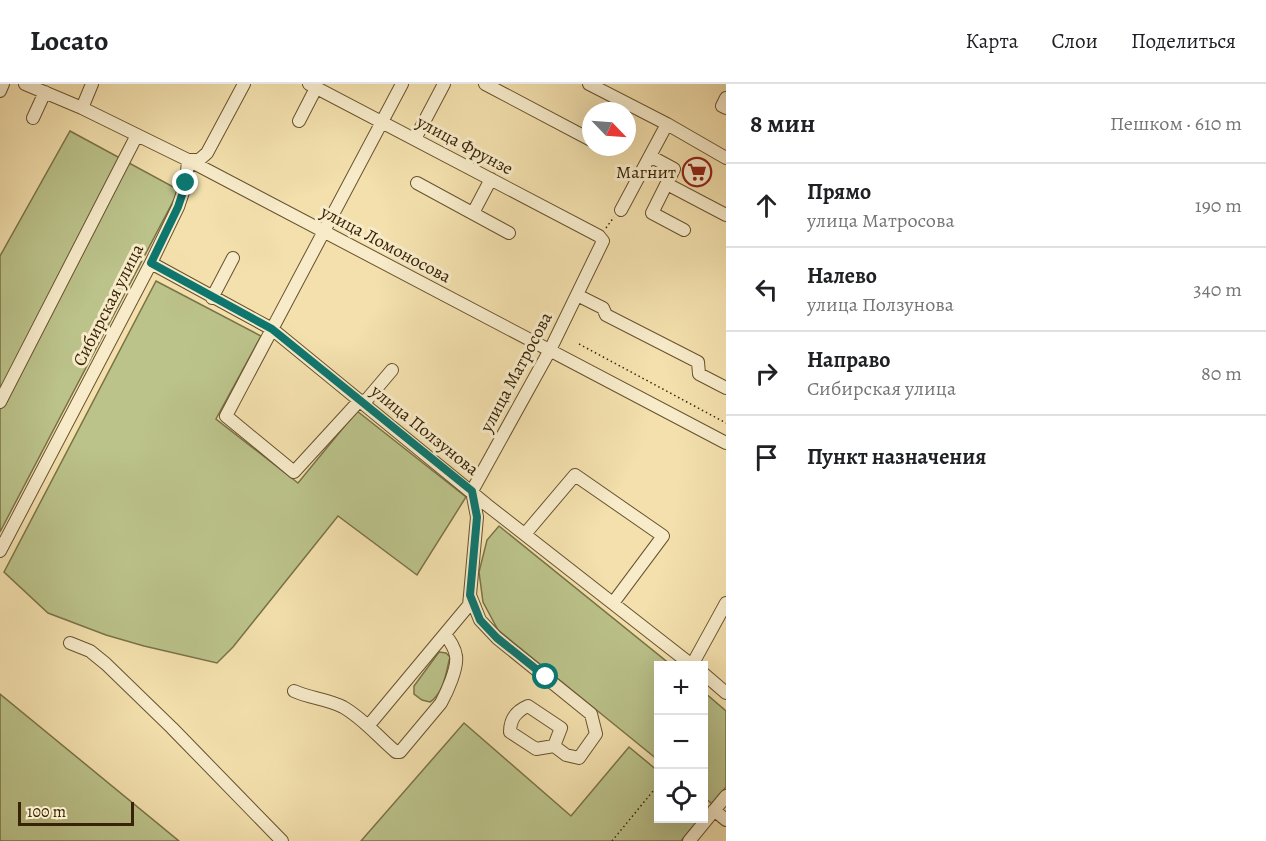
<!DOCTYPE html>
<html lang="ru">
<head>
<meta charset="utf-8">
<style>
	:root { --surface:#fff; --page:#f6f6f6; --text:#202124; --muted:#757577; --line:#e0e0e0 }
	body { margin:0; font-family:Alegreya,serif; background:var(--page); color:var(--text) }
	.controls { position:absolute; right:18px; bottom:18px; display:grid; overflow:hidden; border-radius:0px; box-shadow:0 6px 24px #0002 }
	.controls button { width:54px; height:54px; display:grid; place-items:center; padding:0; border:0; border-bottom:2px solid var(--line); background:var(--surface); color:var(--text); font:30px sans-serif }
	.compass { position:absolute; left:582px; top:18px; width:54px; height:54px; border-radius:50%; background:var(--surface); box-shadow:0 6px 24px #0002; rotate:115deg }
	.scale { position:absolute; left:18px; bottom:15px; width:116px; box-sizing:border-box; padding-left:6px; border:3px solid #392304; border-top:0; font-size:16px; line-height:21px; white-space:nowrap; color:#392304; -webkit-text-stroke:4px #f7ebca; paint-order:stroke }
	.stop { position:absolute; width:18px; height:18px; margin:-14px; border:4px solid #0f766e; border-radius:50%; background:#fff }
	.stop.end { background:#0f766e; border-color:#fff; box-shadow:0 2px 6px #0008 }
	.list { margin:0; padding:0; list-style:none }
	h2 { display:flex; justify-content:space-between; align-items:center; height:78px; margin:0; padding:0 24px; font-size:26px }
	h2 small { font-size:20px; font-weight:400; color:var(--muted) }
	.list li { display:grid; grid-template-columns:39px 1fr auto; gap:18px; align-items:center; box-sizing:border-box; height:84px; padding:0 24px; border-top:2px solid var(--line) }
	.list b { display:block; font-size:22px; white-space:nowrap }
	.list p { margin:0; font-size:20px; white-space:nowrap; color:var(--muted) }
	.list em { font-size:20px; font-style:normal; color:var(--muted) }
	.icon { flex:none; width:33px; height:33px; fill:none; stroke:currentColor; stroke-width:2; stroke-linecap:round; stroke-linejoin:round }
	.map { position:relative; flex:none; width:726px; height:757px; overflow:hidden }
	header { display:flex; align-items:center; gap:36px; box-sizing:border-box; height:84px; padding:0 30px; background:var(--surface); border-bottom:2px solid var(--line) }
	header strong { font-size:28px }
	nav { display:flex; gap:33px; margin-inline-start:auto; font-size:21px }
	main { display:flex }
	aside { flex:1; background:var(--surface) }
	.map>svg:first-child { display:block }
</style>
</head>
<body>
<header>
<strong>Locato</strong>
<nav><a>Карта</a><a>Слои</a><a>Поделиться</a></nav>
</header>
<main>
<div class="map">
<svg width="726" height="757" viewBox="0 0 726 757">
	<rect width="100%" height="100%" fill="#f3e0ad"/>
	<filter id="stains"><feTurbulence type="fractalNoise" baseFrequency=".00333" numOctaves="4"/><feColorMatrix values="0 0 0 0 .2 0 0 0 0 .09 0 0 0 0 .02 0 0 0 .5 -.17"/></filter>
	<radialGradient id="worn" r=".72"><stop offset=".6" stop-color="#630" stop-opacity="0"/><stop offset="1" stop-color="#630" stop-opacity=".3"/></radialGradient>
	<path fill="#bbc28a" stroke="#7a7247" stroke-width="1.5" d="M 70,47 L 179,106 L 0,448 L 0,172 Z
		M 156,197 L 261,252 L 216,335 L 298,399 L 357,327 L 466,413 L 417,491 L 338,432 L 233,563 L 217,579 L 144,562 L 106,551 L 48,529 L 4,488 Z
		M 499,442 L 671,581 L 658,582 L 658,676 L 498,546 L 483,518 L 479,488 L 487,456 Z
		M 439,568 L 446,569 L 450,573 C 446,588 444,609 430,618 L 422,616 L 414,610 L 414,602 Z
		M 704,608 L 726,627 L 726,703 L 712,720 L 704,713 Z
		M 0,610 L 179,757 L 0,757 Z
		M 464,639 L 571,732 L 629,663 L 658,687 L 658,734 L 700,735 L 681,757 L 361,757 Z"/>
	<g fill="none" stroke-linecap="round" stroke-linejoin="round">
		<g stroke="#68522e" stroke-width="14">
			<path id="minor" d="M 25,0 L 82,24 L 188,76 L 726,359
				M 309,0 L 599,152 L 603,157 L 550,266 L 472,407 L 477,433 L 470,511 L 480,536 L 497,554 L 591,630 L 596,650 L 579,674 L 566,671 L 554,662
				M 485,0 L 591,56
				M 589,0 L 667,40 L 726,74
				M 0,7 L 3,0
				M 726,14 L 722,22 L 726,24
				M 82,24 L 92,0
				M 33,34 L 45,8
				M 299,37 L 316,4
				M 415,55 L 444,0
				M 650,72 L 674,85 L 652,129 L 684,146
				M 417,99 L 509,149
				M 667,100 L 726,131
				M 621,126 L 667,40
				M 473,129 L 491,95
				M 151,179 L 272,245 L 487,421 L 693,582
				M 577,211 L 603,224 L 606,231 L 698,278 L 699,290 L 726,304
				M 212,214 L 233,174
				M 360,316 L 294,388 L 226,332 L 402,0
				M 0,318 L 137,51
				M 364,319 L 392,286
				M 525,450 L 575,391 L 663,452 L 613,519
				M 0,467 L 151,179 L 178,123 L 186,99 L 188,76 L 199,76 L 207,69 L 244,0
				M 70,559 L 90,567 L 106,580 L 172,644 L 282,757
				M 692,581 L 726,519
				M 704,590 L 726,609
				M 294,607 C 309,614 328,615 343,623 C 364,635 378,653 396,668 L 400,668 L 441,619 C 447,608 458,584 456,572 C 455,564 450,557 445,550
				M 528,622 L 561,644 L 554,662 L 536,665 L 510,648 C 510,635 516,627 528,622 Z
				M 369,641 L 469,521 L 470,511
				M 714,726 L 726,736
				M 689,757 L 726,712"/>
		</g>
		<path stroke="#392304" stroke-width="1.5" stroke-dasharray="1.5 3" stroke-linecap="butt" d="M 606,144 L 614,133
			M 579,260 L 726,339
			M 612,757 L 658,701"/>
		<use href="#minor" stroke="#f7ebca" stroke-width="12"/>
	</g>
	<g fill="none" stroke-linecap="round" stroke-linejoin="round">
		<path stroke="#0f766e" stroke-width="8" d="M 186,99 L 178,123 L 151,179 L 272,245 L 472,407 L 477,433 L 470,511 L 480,536 L 497,554 L 546,593"/>
	</g>
	<defs>
		<g id="supermarket-ring" transform="scale(1.5)"><circle r="9.5" fill="#f7ebca" stroke="#8f2418" stroke-width="1.5"/><path d="M-6-5.5h2.5l.6 2H6L4.5 2H-2.5L-4.4-4H-6ZM-1.5 3.2a1.3 1.3 0 1 0 .1 0ZM3 3.2a1.3 1.3 0 1 0 .1 0Z" fill="#8f2418"/></g>
	</defs>
	<g fill-rule="evenodd">
		<use href="#supermarket-ring" x="697" y="88"/>
	</g>
	<g text-anchor="middle" stroke-width="6" stroke-linejoin="round" paint-order="stroke">
		<g font-size="18" fill="#392304" stroke="#f7ebca">
			<text transform="translate(465 61) rotate(28)" y="6">улица Фрунзе</text>
			<text transform="translate(386 160) rotate(28)" y="6">улица Ломоносова</text>
			<text transform="translate(108 221) rotate(-63)" y="6">Сибирская улица</text>
			<text transform="translate(516 288) rotate(-62)" y="6">улица Матросова</text>
			<text transform="translate(425 346) rotate(39)" y="6">улица Ползунова</text>
		</g>
		<g font-size="18" fill="#392304" stroke="#f7ebca" text-anchor="end">
			<text x="676" y="94">Магнит</text>
		</g>
	</g>
	<rect width="100%" height="100%" filter="url(#stains)"/>
	<rect width="100%" height="100%" fill="url(#worn)"/>
</svg>
<div class="controls">
<button>+</button>
<button>−</button>
<button><svg class="icon" aria-label="locate" viewBox="0 0 24 24"><circle cx="12" cy="12" r="6"/><path d="M12 2v4M12 18v4M2 12h4M18 12h4"/></svg></button>
</div>
<svg class="compass" viewBox="-18 -18 36 36"><path d="M0-13l5 13h-10z" fill="#e53935"/><path d="M0 13l5-13h-10z" fill="#757577"/></svg>
<div class="scale">100 m</div>
<div class="stop" style="left:546px;top:593px"></div>
<div class="stop end" style="left:186px;top:99px"></div>
</div>
<aside>
<h2>8 мин<small>Пешком · 610 m</small></h2>
<ul class="list">
<li><svg class="icon" aria-label="ahead" viewBox="0 0 24 24"><path d="M12 20V5M6 11l6-6 6 6"/></svg><div><b>Прямо</b><p>улица Матросова</p></div><em>190 m</em></li>
<li><svg class="icon" aria-label="left" viewBox="0 0 24 24"><path d="M17 20v-9H6M10 6l-5 5 5 5"/></svg><div><b>Налево</b><p>улица Ползунова</p></div><em>340 m</em></li>
<li><svg class="icon" aria-label="right" viewBox="0 0 24 24"><path d="M7 20v-9h11M14 6l5 5-5 5"/></svg><div><b>Направо</b><p>Сибирская улица</p></div><em>80 m</em></li>
<li><svg class="icon" aria-label="arrive" viewBox="0 0 24 24"><path d="M6 21V4h12l-3 4 3 4H6"/></svg><div><b>Пункт назначения</b></div></li>
</ul>
</aside>
</main>
</body>
</html>
